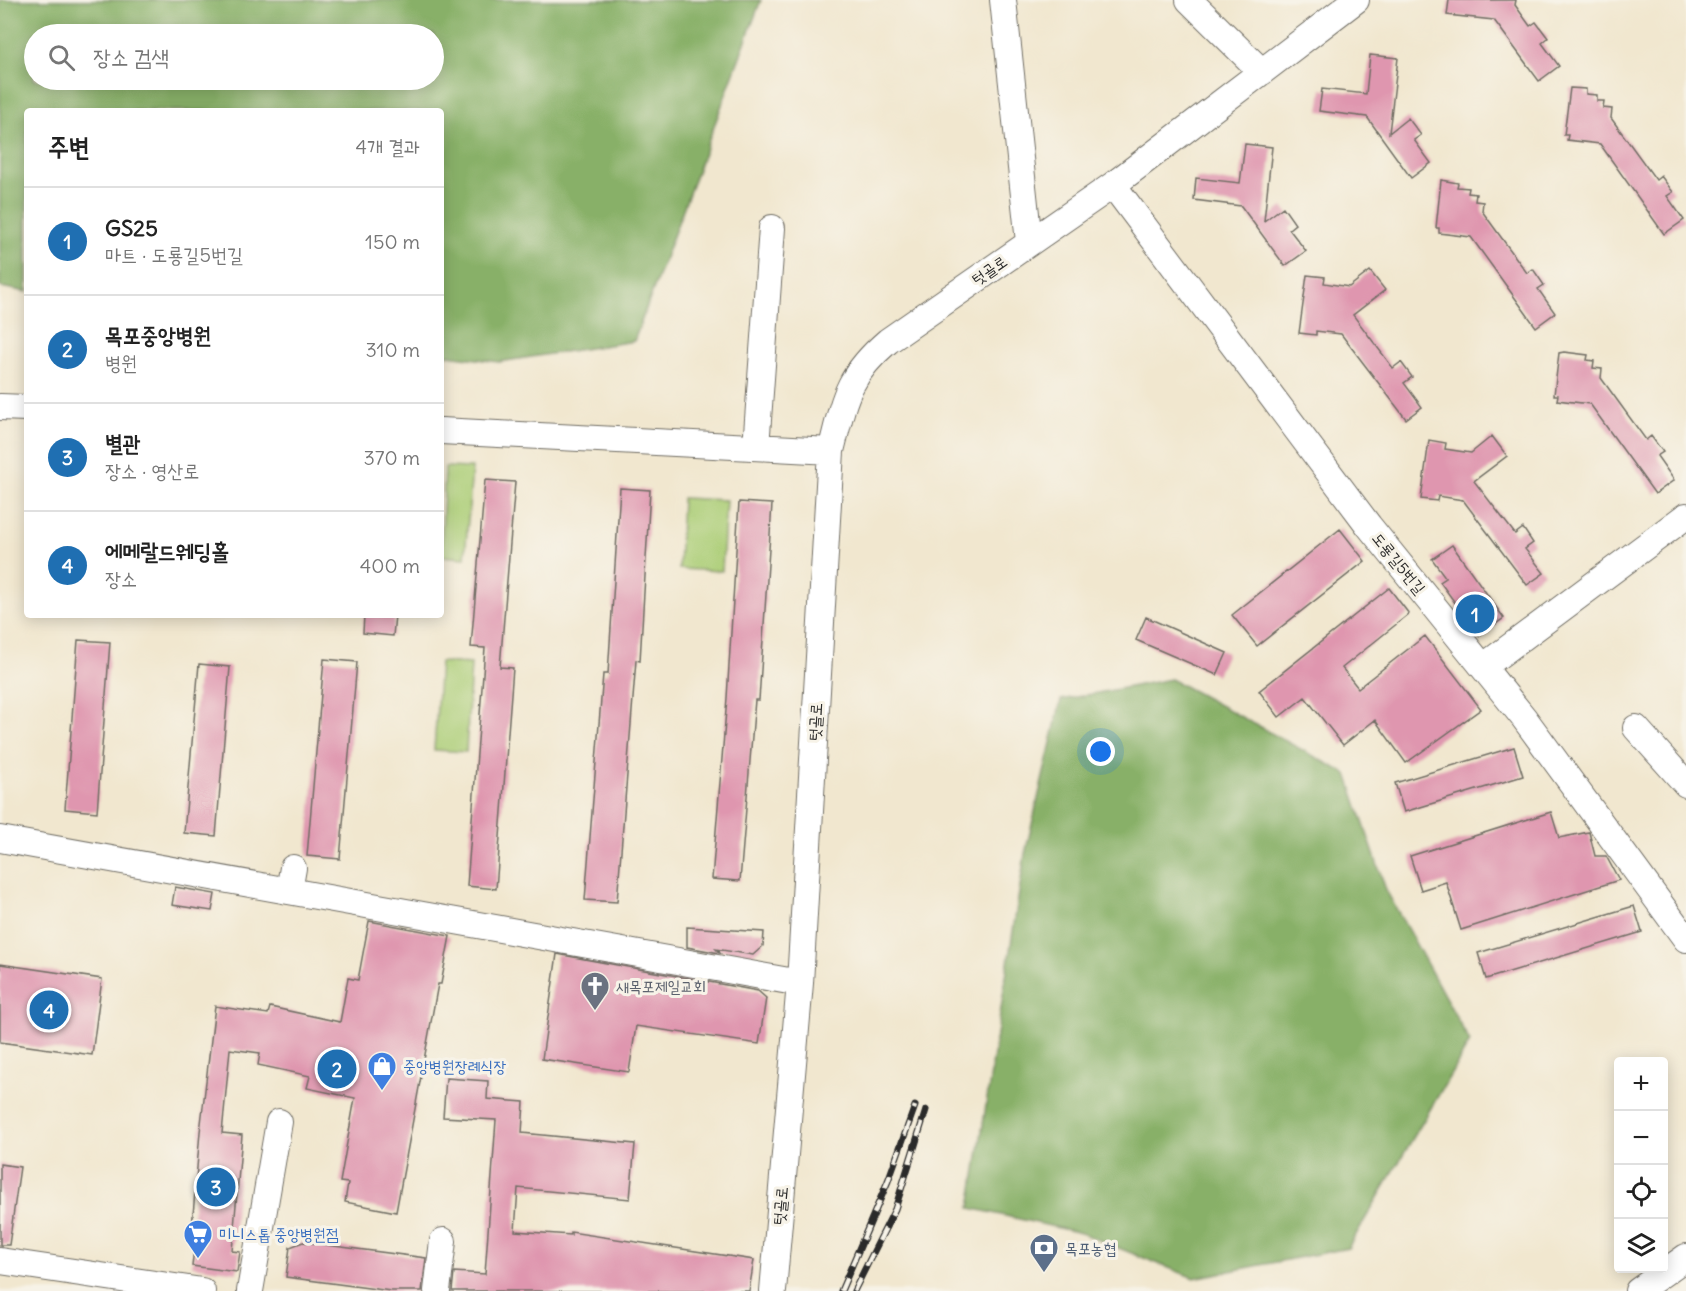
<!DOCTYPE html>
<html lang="ko">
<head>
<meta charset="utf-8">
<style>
	:root { --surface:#fff; --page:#f6f6f6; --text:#222; --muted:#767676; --line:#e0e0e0; --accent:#1f6fb2 }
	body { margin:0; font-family:Delius,"Poor Story",sans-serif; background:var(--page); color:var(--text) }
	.controls { position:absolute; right:18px; bottom:18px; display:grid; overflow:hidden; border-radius:6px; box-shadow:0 3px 15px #0003 }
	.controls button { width:54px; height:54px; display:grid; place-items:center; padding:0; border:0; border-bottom:2px solid var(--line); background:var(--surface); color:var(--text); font:30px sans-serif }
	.you { position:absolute; left:1101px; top:752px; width:21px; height:21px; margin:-15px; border:4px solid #fff; border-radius:50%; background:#1a73e8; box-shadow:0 0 0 9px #1a73e833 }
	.badge { display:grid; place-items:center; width:39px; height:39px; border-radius:50%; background:var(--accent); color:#fff; font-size:20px; font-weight:700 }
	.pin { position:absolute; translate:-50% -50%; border:3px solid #fff; box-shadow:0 2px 6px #0006 }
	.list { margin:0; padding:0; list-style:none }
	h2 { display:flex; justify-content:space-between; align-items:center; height:78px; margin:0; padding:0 24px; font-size:26px }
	h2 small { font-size:20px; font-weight:400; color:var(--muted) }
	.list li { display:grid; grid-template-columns:39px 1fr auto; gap:18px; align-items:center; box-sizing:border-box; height:108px; padding:0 24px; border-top:2px solid var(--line) }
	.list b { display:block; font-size:22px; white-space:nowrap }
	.list p { margin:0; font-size:20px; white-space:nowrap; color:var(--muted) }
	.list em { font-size:20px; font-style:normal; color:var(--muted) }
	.icon { flex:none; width:33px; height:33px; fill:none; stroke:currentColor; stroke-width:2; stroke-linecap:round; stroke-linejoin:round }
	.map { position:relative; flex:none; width:1686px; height:1291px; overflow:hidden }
	.search { position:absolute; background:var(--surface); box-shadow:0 3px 15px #0003; left:24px; top:24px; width:420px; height:66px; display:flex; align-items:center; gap:15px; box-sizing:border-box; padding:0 21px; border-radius:33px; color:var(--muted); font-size:22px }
	.panel { position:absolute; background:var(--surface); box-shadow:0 3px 15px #0003; left:24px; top:108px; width:420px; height:510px; border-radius:6px }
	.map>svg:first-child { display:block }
</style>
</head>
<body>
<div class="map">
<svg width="1686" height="1291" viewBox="0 0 1686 1291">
	<rect width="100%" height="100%" fill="#f7f3e8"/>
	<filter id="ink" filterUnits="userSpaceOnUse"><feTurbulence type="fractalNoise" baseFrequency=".0167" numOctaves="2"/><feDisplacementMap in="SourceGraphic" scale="12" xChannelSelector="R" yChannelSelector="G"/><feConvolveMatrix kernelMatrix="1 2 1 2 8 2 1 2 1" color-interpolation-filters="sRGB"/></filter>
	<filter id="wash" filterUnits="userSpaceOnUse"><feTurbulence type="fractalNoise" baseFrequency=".008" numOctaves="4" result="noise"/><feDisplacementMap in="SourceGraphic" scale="24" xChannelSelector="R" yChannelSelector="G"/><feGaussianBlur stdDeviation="1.35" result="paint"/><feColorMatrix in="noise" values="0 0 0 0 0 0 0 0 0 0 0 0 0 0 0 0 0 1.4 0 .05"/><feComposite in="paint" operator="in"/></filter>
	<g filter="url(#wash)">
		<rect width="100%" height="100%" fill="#f1e7cf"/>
		<path fill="#abcd76" stroke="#6b7c50" stroke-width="1.5" d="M 445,467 L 472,468 L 465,558 L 441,556 Z
			M 682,498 L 726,500 L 722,571 L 679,569 Z
			M 440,662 L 471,664 L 466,752 L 434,750 Z"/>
		<path fill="#88b067" stroke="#5a6e49" stroke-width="1.5" fill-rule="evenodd" d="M 0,0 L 761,0 L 634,341 L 499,362 L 441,354 L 441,111 L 27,111 L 27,292 L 0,287 ZM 34,34 L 434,34 L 434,80 L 34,80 Z
			M 1171,679 L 1347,774 L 1386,890 L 1470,1042 L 1348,1248 L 1194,1278 L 1081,1233 L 970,1208 L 1025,854 L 1061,700 Z"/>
		<g id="blocks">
			<path fill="#df96af" d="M 1449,0 L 1516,0 L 1515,5 L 1530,26 L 1536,22 L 1548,38 L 1542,43 L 1559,66 L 1539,81 L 1494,20 L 1447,15 Z
				M 1370,55 L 1398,58 L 1389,133 L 1408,118 L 1421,135 L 1414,140 L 1431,163 L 1411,178 L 1367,117 L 1319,111 L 1322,89 L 1366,94 Z
				M 1570,88 L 1586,89 L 1586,94 L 1597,95 L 1597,101 L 1604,101 L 1603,108 L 1612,109 L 1611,118 L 1656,180 L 1661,176 L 1673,192 L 1667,196 L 1684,220 L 1664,234 L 1600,144 L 1567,140 L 1568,135 L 1564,135 Z
				M 1245,144 L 1272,147 L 1264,221 L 1283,207 L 1295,224 L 1289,229 L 1306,251 L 1285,266 L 1241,206 L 1194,200 L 1196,178 L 1240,183 Z
				M 1441,180 L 1458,183 L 1457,187 L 1469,188 L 1468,193 L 1476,194 L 1475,201 L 1483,202 L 1482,211 L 1527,273 L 1533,269 L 1544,285 L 1538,289 L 1555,313 L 1536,327 L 1471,237 L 1439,233 L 1439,228 L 1436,228 Z
				M 1370,271 L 1385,290 L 1353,315 L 1393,368 L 1401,362 L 1412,377 L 1404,383 L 1422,407 L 1406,419 L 1341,334 L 1316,331 L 1316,335 L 1299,333 L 1307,275 L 1325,277 L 1324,283 L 1349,287 Z
				M 1564,352 L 1588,355 L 1587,360 L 1594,361 L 1593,368 L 1602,369 L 1601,378 L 1646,440 L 1651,436 L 1663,452 L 1657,456 L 1674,480 L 1655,494 L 1590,404 L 1557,400 L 1558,395 L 1554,395 L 1559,353 Z
				M 1492,436 L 1507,456 L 1474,481 L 1515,534 L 1523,528 L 1533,543 L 1525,549 L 1544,573 L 1527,585 L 1463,500 L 1438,496 L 1437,501 L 1421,499 L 1429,440 L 1446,443 L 1445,449 L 1471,453 Z
				M 485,480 L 515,482 L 500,667 L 513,668 L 496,889 L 467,886 L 485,648 L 471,647 Z
				M 620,488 L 650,490 L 640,661 L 636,660 L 617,902 L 585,900 L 603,674 L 608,674 Z
				M 739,502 L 772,504 L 759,700 L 755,700 L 740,881 L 712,879 L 727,698 Z
				M 1340,529 L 1365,561 L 1257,646 L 1232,615 Z
				M 1452,545 L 1504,618 L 1479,636 L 1440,582 L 1446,578 L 1432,559 Z
				M 1389,588 L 1409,614 L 1342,668 L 1358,688 L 1425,636 L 1481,709 L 1406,763 L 1375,720 L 1343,745 L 1305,697 L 1279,717 L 1259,691 Z
				M 364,615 L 395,615 L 393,636 L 363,633 Z
				M 1146,617 L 1227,653 L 1217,675 L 1136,640 Z
				M 78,640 L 110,642 L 97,812 L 65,809 Z
				M 324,659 L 357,662 L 340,859 L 307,856 Z
				M 199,664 L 230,667 L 216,836 L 184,833 Z
				M 1514,747 L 1523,776 L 1404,812 L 1395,783 Z
				M 1551,812 L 1559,838 L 1589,832 L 1595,856 L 1606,856 L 1619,880 L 1461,930 L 1446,882 L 1421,890 L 1410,856 Z
				M 175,887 L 215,894 L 212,911 L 172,905 Z
				M 1634,906 L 1642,932 L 1486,979 L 1478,953 Z
				M 369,921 L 450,936 L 441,984 L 438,984 L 396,1212 L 345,1202 L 348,1183 L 340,1182 L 355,1098 L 307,1088 L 310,1076 L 258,1065 L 260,1053 L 230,1049 L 222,1133 L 242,1135 L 232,1251 L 240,1252 L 237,1272 L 192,1266 L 195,1240 L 191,1239 L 200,1132 L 215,1006 L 268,1014 L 270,1007 L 340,1022 L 348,978 L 358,980 Z
				M 687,927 L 764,932 L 763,946 L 753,955 L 716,949 L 720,953 L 687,947 Z
				M 557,954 L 758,991 L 766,998 L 759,1044 L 636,1026 L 629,1072 L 542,1059 Z
				M 0,964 L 102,979 L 92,1055 L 0,1042 Z
				M 446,1078 L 488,1081 L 487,1099 L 524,1102 L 522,1133 L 635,1144 L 630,1199 L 518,1188 L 515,1231 L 571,1235 L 571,1232 L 754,1260 L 749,1291 L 452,1291 L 454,1272 L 485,1274 L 496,1120 L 443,1117 Z
				M 0,1164 L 20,1167 L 9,1245 L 0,1245 Z
				M 303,1242 L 426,1258 L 422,1291 L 391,1291 L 286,1277 L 290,1247 Z"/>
		</g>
	</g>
	<g filter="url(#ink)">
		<use href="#blocks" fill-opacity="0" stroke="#706d64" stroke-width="1.5"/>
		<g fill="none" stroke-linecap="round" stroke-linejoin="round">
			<g stroke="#706d64" stroke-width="28">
				<path id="minor" d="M 1003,0 L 1029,242
					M 1189,0 L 1262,72
					M 1113,185 L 1369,526 L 1524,718 L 1686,939
					M 0,407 L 27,408
					M 441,431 L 831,451
					M 756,447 L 772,228
					M 1483,667 L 1686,516
					M 1636,728 L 1686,784
					M 0,839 L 800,983
					M 289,891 L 293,868
					M 0,1261 L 202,1291
					M 250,1291 L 279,1122
					M 437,1291 L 443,1241
					M 773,1291 L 800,983 L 831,451 C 844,400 846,377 888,341 L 1113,185 L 1356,0
					M 1638,1291 L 1686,1257"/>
			</g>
			<use href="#minor" stroke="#fff" stroke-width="26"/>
			<g stroke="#2b2b2b" stroke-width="7">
				<path id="rail" d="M 841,1291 L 888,1181 L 915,1106
					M 854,1291 L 895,1209 L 926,1110"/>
			</g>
			<use href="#rail" stroke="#f7f3e8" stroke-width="4.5" stroke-dasharray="14" stroke-linecap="butt"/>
		</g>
	</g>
	<defs>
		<g id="church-pin" transform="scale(1.5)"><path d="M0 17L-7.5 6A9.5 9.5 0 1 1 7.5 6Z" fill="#6b7280" stroke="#f7f3e8"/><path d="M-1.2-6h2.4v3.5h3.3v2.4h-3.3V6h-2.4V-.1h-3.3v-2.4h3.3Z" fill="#fff"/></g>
		<g id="shop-pin" transform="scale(1.5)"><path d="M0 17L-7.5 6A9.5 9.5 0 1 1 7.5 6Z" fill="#3f7fe0" stroke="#f7f3e8"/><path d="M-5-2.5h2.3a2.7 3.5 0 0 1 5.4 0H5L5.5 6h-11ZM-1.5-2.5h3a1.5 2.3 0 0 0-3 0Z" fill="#fff"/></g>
		<g id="supermarket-pin" transform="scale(1.5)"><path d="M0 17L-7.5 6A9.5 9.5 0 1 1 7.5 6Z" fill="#3f7fe0" stroke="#f7f3e8"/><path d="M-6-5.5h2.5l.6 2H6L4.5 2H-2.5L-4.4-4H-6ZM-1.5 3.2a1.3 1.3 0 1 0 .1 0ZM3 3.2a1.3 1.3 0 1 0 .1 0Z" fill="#fff"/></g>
		<g id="bank-pin" transform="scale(1.5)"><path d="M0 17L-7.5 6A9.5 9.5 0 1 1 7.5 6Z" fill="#5c6f8a" stroke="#f7f3e8"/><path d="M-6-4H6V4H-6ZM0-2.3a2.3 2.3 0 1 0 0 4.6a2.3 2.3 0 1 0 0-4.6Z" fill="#fff"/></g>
	</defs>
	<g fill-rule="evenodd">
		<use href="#church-pin" x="595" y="986"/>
		<use href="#shop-pin" x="382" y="1066"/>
		<use href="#supermarket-pin" x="198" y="1234"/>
		<use href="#bank-pin" x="1044" y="1248"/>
	</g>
	<g text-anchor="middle" stroke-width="6" stroke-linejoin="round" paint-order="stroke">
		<g font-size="16" fill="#2b2b2b" stroke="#f7f3e8">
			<text transform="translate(989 270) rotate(-35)" y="6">텃골로</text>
			<text transform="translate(1399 563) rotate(51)" y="6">도룡길5번길</text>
			<text transform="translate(815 722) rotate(-87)" y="6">텃골로</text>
			<text transform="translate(780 1206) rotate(-85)" y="6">텃골로</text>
		</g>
		<g font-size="16" fill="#5b616d" stroke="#f7f3e8" text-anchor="start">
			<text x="616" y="992">새목포제일교회</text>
		</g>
		<g font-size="16" fill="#366cbe" stroke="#f7f3e8" text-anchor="start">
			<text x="403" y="1072">중앙병원장례식장</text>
			<text x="219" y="1240">미니스톱 중앙병원점</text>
		</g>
		<g font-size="16" fill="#4e5e75" stroke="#f7f3e8" text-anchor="start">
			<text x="1065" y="1254">목포농협</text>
		</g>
	</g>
</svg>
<div class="controls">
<button>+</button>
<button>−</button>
<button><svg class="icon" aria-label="locate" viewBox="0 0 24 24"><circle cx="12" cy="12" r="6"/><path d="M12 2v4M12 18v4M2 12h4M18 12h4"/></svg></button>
<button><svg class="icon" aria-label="layers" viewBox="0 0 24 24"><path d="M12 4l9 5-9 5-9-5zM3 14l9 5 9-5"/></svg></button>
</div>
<div class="you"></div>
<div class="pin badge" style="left:1475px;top:614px">1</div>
<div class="pin badge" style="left:337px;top:1069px">2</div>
<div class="pin badge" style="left:216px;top:1187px">3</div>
<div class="pin badge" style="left:49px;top:1010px">4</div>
<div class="search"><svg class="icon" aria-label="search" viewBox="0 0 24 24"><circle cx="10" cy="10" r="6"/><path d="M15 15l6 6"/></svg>장소 검색</div>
<section class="panel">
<h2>주변<small>4개 결과</small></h2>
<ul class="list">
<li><span class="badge">1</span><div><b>GS25</b><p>마트 · 도룡길5번길</p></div><em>150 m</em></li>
<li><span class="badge">2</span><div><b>목포중앙병원</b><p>병원</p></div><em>310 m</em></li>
<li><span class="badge">3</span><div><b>별관</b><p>장소 · 영산로</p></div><em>370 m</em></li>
<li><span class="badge">4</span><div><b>에메랄드웨딩홀</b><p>장소</p></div><em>400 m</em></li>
</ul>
</section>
</div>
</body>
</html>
